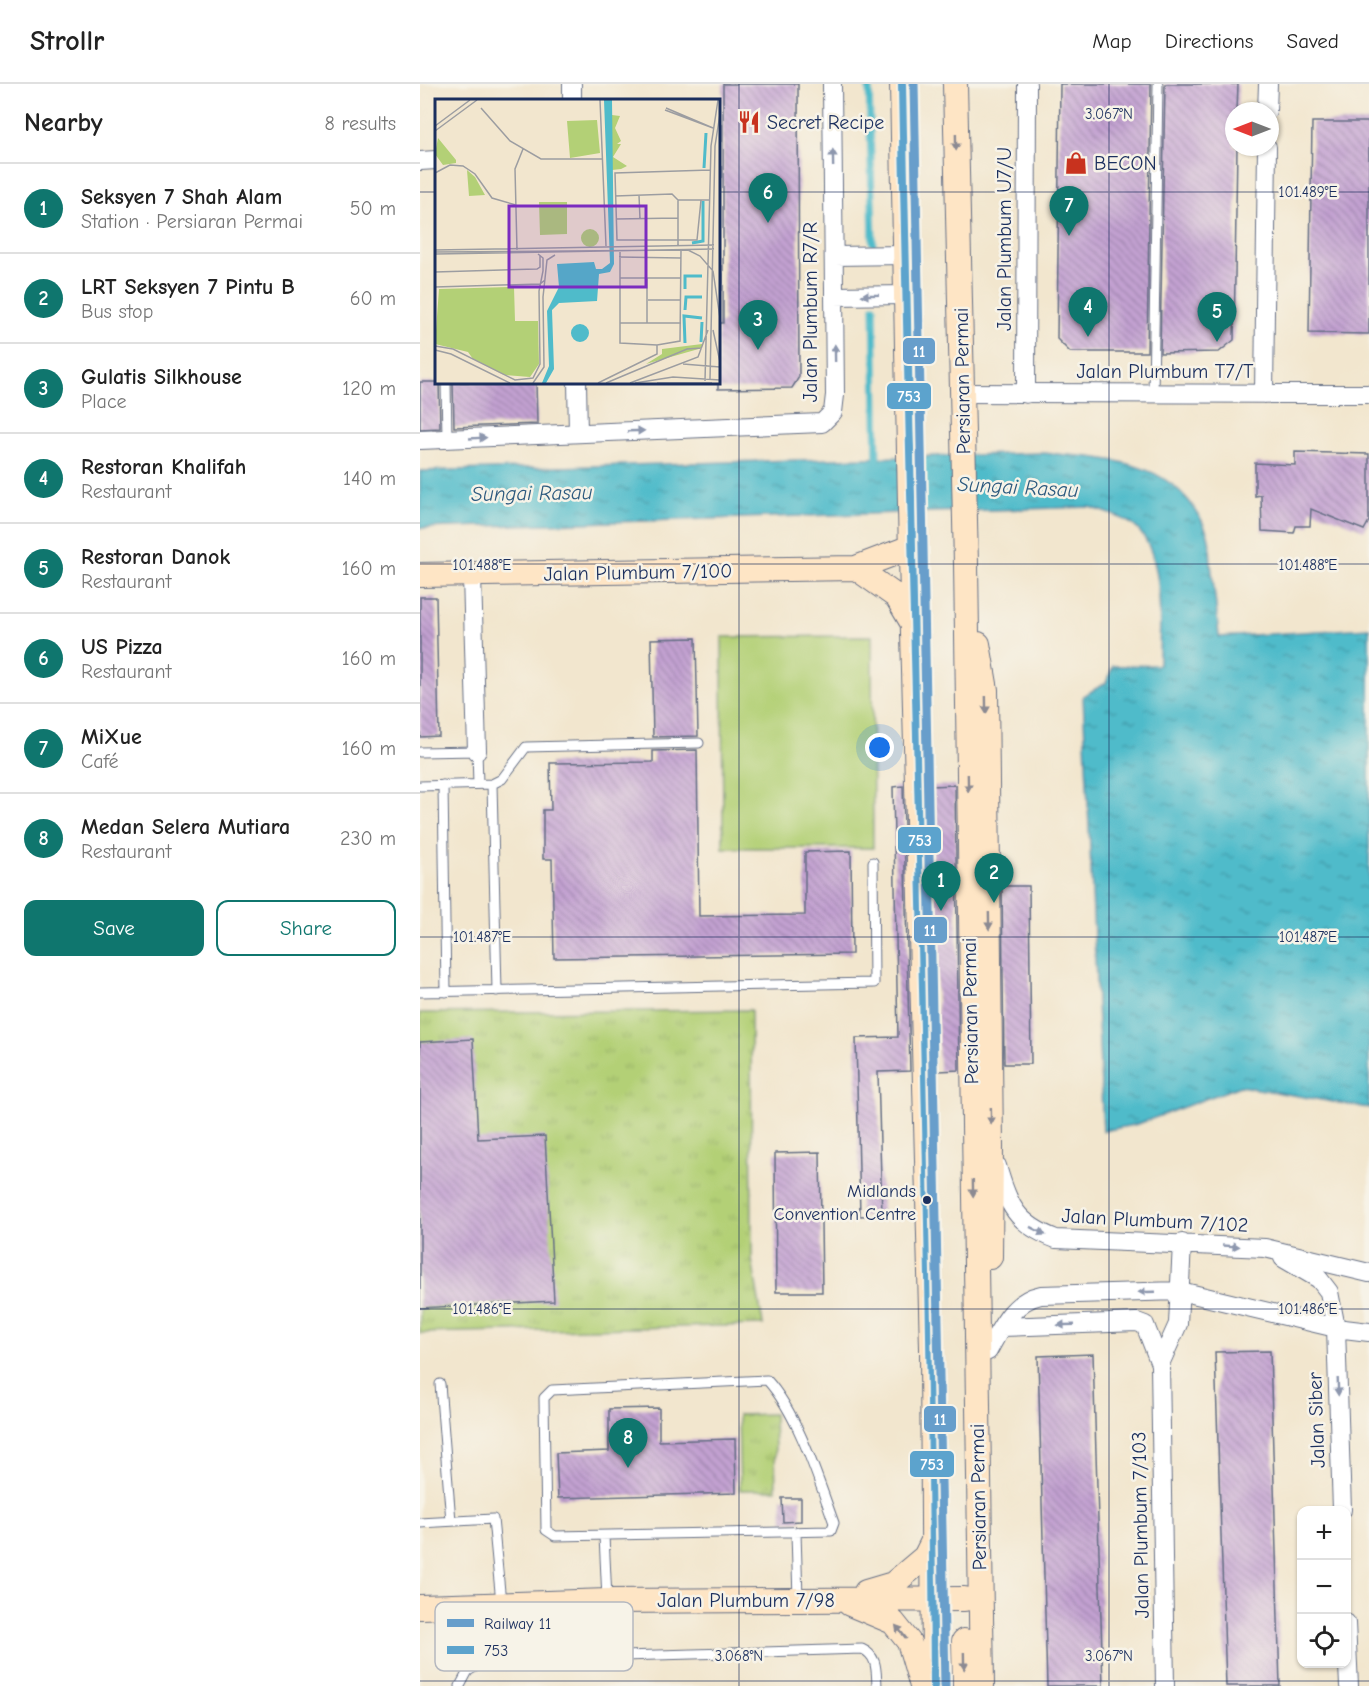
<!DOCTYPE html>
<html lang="en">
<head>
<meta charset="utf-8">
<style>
	:root { --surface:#fff; --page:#f2f2f2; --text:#222; --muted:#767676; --line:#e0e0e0; --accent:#0f766e }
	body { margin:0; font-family:"Comic Neue",sans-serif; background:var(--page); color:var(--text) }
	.controls { position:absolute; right:18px; bottom:18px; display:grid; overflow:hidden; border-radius:12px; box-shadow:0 2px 4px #0004 }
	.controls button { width:54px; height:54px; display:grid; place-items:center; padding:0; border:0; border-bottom:2px solid var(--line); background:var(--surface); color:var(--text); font:30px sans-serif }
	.compass { position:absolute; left:805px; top:18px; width:54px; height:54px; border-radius:50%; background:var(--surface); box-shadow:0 2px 4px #0004; rotate:270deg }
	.you { position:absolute; left:460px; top:664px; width:21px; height:21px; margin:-15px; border:4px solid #fff; border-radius:50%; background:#1a73e8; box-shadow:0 0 0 9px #1a73e833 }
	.badge { display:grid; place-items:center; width:39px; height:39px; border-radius:50%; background:var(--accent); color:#fff; font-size:20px; font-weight:700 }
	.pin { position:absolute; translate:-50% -50px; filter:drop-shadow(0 2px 3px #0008) }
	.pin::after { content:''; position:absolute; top:32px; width:21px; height:18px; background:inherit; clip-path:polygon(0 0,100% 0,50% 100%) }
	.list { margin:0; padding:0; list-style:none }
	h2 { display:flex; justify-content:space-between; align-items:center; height:78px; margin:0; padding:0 24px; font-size:26px }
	h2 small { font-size:20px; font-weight:400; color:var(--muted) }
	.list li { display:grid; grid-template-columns:39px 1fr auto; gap:18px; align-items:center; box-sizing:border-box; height:90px; padding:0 24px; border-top:2px solid var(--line) }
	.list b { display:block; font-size:22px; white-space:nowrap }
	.list p { margin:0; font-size:20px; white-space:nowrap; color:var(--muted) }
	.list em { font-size:20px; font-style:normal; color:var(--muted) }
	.actions { display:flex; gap:12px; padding:18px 24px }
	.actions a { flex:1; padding:14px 0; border:2px solid var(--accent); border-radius:12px; text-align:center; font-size:21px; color:var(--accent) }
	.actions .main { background:var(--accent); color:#fff }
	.icon { flex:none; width:33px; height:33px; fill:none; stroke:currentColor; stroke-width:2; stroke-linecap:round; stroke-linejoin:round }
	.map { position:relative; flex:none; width:949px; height:1602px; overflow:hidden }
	header { display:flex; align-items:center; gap:36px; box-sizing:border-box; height:84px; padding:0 30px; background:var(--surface); border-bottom:2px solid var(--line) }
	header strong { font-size:28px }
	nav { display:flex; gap:33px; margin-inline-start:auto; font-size:21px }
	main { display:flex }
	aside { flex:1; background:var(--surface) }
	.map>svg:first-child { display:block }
</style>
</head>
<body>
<header>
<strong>Strollr</strong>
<nav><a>Map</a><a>Directions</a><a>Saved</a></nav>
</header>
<main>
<aside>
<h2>Nearby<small>8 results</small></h2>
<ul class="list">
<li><span class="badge">1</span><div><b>Seksyen 7 Shah Alam</b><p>Station · Persiaran Permai</p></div><em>50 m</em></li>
<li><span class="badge">2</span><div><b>LRT Seksyen 7 Pintu B</b><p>Bus stop</p></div><em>60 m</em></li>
<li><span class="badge">3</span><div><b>Gulatis Silkhouse</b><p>Place</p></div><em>120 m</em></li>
<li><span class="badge">4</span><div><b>Restoran Khalifah</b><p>Restaurant</p></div><em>140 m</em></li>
<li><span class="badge">5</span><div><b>Restoran Danok</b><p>Restaurant</p></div><em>160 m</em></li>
<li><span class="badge">6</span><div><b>US Pizza</b><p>Restaurant</p></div><em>160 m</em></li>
<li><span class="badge">7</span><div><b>MiXue</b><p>Café</p></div><em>160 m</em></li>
<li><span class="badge">8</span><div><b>Medan Selera Mutiara</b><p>Restaurant</p></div><em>230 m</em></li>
</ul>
<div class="actions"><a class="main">Save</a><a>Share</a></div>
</aside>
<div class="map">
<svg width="949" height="1602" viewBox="0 0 949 1602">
	<defs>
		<pattern id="park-tufts" width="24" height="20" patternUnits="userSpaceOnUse" patternTransform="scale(1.5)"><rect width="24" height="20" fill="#b3d076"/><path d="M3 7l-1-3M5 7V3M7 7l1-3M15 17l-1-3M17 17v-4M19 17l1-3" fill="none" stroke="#99b368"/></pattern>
		<pattern id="water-ripples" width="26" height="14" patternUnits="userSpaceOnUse" patternTransform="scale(1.5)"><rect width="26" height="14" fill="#4fbbca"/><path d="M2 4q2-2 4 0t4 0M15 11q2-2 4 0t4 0" fill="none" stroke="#4198a7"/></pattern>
		<pattern id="building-back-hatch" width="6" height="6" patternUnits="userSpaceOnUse" patternTransform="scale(1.5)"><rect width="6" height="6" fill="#c3a1d1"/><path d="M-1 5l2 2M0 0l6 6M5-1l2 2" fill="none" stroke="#9e84ad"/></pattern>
	</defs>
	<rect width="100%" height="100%" fill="#f7f3e8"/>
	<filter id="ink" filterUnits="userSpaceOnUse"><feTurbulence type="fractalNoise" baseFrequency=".0167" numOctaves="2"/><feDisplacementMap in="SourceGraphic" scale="12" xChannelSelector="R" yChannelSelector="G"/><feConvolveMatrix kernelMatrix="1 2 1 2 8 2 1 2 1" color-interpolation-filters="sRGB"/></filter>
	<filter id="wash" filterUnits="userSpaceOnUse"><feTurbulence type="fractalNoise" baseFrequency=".008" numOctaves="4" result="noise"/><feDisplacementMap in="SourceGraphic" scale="24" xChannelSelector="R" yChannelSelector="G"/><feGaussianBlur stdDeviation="1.35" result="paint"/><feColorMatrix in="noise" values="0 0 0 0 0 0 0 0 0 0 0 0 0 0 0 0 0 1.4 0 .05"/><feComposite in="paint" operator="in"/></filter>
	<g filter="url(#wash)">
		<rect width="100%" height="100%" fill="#f2e6ce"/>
		<path fill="#b3d076" stroke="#67806a" stroke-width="1.5" d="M 452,552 L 453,764 L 303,764 L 302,553 Z"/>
		<path fill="url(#park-tufts)" stroke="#67806a" stroke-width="1.5" d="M 331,926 L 332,1176 L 343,1241 L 0,1249 L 0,929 Z
			M 354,1330 L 356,1406 L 320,1406 L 318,1331 Z"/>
		<path fill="url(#water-ripples)" stroke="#357594" stroke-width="1.5" d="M 621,369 C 688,374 758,375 787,448 C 791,458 790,470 791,480 C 794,504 797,529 799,553 L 949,544 L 949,1024 L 820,1002 L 718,1040 L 683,1047 L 663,612 L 686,599 L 693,582 L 739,581 C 739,541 747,468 713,441 C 702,432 683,428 670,423 L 0,444 L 0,387 Z"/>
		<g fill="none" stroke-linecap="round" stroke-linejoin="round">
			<path stroke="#4fbbca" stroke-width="7" d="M 449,0 L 453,159
				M 454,223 L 457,382"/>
		</g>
		<g id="blocks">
			<path fill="url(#building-back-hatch)" d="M 303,0 L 378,0 L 379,293 L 372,304 L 298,305 L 298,239 L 303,239 Z
				M 640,0 L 731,0 L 727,268 L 650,268 L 637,255 Z
				M 745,0 L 818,0 L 817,27 L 814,27 L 814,63 L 817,63 L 814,256 L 799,268 L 740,269 Z
				M 892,38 L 949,38 L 949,250 L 889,249 Z
				M 0,298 L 19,298 L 20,344 L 0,345 Z
				M 33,298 L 116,298 L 117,340 L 34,343 Z
				M 875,368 L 949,370 L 949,437 L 944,446 L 891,425 L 890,442 L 876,442 L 874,449 L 842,447 L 841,411 L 835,412 L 835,379 L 875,381 Z
				M 0,513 L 16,513 L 19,652 L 0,653 Z
				M 276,554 L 278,652 L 233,653 L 231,555 Z
				M 277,666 L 279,832 L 385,831 L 385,768 L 431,767 L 432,870 L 134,874 L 132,775 L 123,775 L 123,726 L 131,726 L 130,679 L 233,678 L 233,667 Z
				M 535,701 L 539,986 L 519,987 L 511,702 Z
				M 483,702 L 490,987 L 458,988 L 462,1131 L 440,1132 L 436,954 L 478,953 L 473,703 Z
				M 582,802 L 609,802 L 611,980 L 584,980 Z
				M 53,955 L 58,1055 L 125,1052 L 134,1217 L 0,1224 L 0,958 Z
				M 400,1068 L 402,1208 L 356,1208 L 355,1069 Z
				M 850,1267 L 860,1602 L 806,1602 L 795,1268 Z
				M 673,1270 L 683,1602 L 627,1602 L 618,1272 Z
				M 239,1324 L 239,1357 L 315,1355 L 316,1409 L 138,1414 L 136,1369 L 189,1367 L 189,1325 Z
				M 362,1414 L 381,1414 L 381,1437 L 363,1438 Z"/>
		</g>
	</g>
	<g filter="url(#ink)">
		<use href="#blocks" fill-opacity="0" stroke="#666f85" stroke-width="1.5"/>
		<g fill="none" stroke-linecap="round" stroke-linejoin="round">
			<g stroke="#666f85" stroke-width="11">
				<path id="lane" d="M 26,298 L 27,355
					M 733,310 L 738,0
					M 0,668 L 57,667 L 58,700
					M 72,700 L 77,907
					M 23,701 L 26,908
					M 0,702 L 72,700 L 82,695 L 106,663 L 279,659
					M 0,908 L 454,899 L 453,778
					M 347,1296 C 378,1330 398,1395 414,1439 L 411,1447 L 135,1452 L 126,1446 L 124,1314 L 132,1306 Z
					M 20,1300 L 31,1437
					M 0,1439 L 73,1435 L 81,1518
					M 376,1449 L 378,1515
					M 184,1452 L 187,1515
					M 40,1602 L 48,1587 L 67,1576 L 442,1565 C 458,1572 456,1587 457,1602"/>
			</g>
			<g stroke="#666f85" stroke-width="20">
				<path id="street" d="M 152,0 L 152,16
					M 847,27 L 848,0
					M 0,77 L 16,76
					M 414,172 L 486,171
					M 414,212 L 487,211
					M 157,298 L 158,349
					M 542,309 L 949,310
					M 606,310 L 607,0
					M 844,310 L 847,63
					M 0,356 L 402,339 L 413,328 L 415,311 L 412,0
					M 52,492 L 57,667
					M 577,1082 C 588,1121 596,1140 636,1155 L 845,1164 L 949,1189
					M 863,1174 L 899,1195 L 909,1208 L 916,1244 L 922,1426
					M 582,1243 L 717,1238 L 725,1241 L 740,1280 L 745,1602
					M 568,1267 C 581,1244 592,1217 621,1211 L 760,1207 L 916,1244 L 949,1248
					M 740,1280 L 758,1240 L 762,1159
					M 926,1539 L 929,1602"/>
			</g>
			<g stroke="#666f85" stroke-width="26">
				<path id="secondary" d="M 482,0 L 491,474 L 512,1264 L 514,1602
					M 535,0 L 546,480 L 562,1602
					M 436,484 L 477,513 L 493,540
					M 0,491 L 436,484 L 491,463
					M 558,560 L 566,606 L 571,1063 L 570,1173
					M 446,1508 L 473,1500 L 505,1473 L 514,1455
					M 430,1520 L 473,1538 L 489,1558 L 502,1602
					M 0,1523 L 188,1517 L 544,1515
					M 544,1557 L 545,1602"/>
			</g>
			<use href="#lane" stroke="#fff" stroke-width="9"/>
			<use href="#street" stroke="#fff" stroke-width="18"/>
			<use href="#secondary" stroke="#fee5c5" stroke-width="24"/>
			<g stroke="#f7f3e8" stroke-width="12">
				<path id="bus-1" d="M 482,0 C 492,534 511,1068 514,1602"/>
			</g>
			<use href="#bus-1" stroke="#5ca3cd" stroke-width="8"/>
			<g stroke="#f7f3e8" stroke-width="14">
				<path id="rail-1" d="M 494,0 L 525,1602"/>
			</g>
			<use href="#rail-1" stroke="#679ecb" stroke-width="9"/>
		</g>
		<defs><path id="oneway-solid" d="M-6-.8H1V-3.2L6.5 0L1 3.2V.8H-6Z" transform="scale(1.5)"/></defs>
		<g fill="#8c8a92">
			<use href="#oneway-solid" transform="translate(536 58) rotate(89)"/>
			<use href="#oneway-solid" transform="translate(566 621) rotate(89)"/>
			<use href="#oneway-solid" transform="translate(548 699) rotate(89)"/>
			<use href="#oneway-solid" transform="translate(569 837) rotate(89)"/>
			<use href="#oneway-solid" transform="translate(571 1032) rotate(89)"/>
			<use href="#oneway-solid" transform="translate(553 1104) rotate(89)"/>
			<use href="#oneway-solid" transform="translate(481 1548) rotate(-129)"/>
			<use href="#oneway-solid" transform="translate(544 1577) rotate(89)"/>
		</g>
		<g fill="#8d97ae">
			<use href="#oneway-solid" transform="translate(413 74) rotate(-91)"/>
			<use href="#oneway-solid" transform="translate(450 211) rotate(179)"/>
			<use href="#oneway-solid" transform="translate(415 269) rotate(-91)"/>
			<use href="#oneway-solid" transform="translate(216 347) rotate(-2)"/>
			<use href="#oneway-solid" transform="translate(58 354) rotate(-3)"/>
			<use href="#oneway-solid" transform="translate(618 1147) rotate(27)"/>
			<use href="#oneway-solid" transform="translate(811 1162) rotate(3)"/>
			<use href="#oneway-solid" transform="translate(727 1208) rotate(178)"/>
			<use href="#oneway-solid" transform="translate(646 1241) rotate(178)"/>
			<use href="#oneway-solid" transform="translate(918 1303) rotate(88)"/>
		</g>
	</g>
	<path fill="none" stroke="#1b2f5e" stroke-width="1.5" stroke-opacity="0.45" d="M 319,0 L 319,1602M 689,0 L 689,1602M 0,108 L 16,108M 298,108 L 949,108M 0,480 L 949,480M 0,853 L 949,853M 0,1225 L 949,1225M 0,1597 L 949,1597"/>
	<defs>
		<g id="restaurant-bare" transform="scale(1.8)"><path d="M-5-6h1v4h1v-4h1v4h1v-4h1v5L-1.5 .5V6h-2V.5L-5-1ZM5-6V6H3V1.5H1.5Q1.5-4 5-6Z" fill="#c8321e" stroke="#f7f3e8" stroke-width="2.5" paint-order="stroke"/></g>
		<g id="shop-bare" transform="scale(1.8)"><path d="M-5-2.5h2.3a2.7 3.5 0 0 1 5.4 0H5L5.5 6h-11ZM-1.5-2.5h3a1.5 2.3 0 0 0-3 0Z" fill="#c8321e" stroke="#f7f3e8" stroke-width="2.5" paint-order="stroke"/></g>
	</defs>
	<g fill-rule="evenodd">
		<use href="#restaurant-bare" x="329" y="38"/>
		<use href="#shop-bare" x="656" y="79"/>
	</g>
	<circle fill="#1b2f5e" stroke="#f7f3e8" stroke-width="2" cx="507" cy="1116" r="5"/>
	<g text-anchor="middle" stroke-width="5" stroke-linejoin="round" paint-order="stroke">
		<g font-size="18" fill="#1b2f5e" stroke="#f7f3e8" text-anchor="end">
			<text x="496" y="1113">Midlands<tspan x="496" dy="23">Convention Centre</tspan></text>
		</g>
		<g font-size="20" fill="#1b2f5e" stroke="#f7f3e8" text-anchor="start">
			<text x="347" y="45">Secret Recipe</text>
			<text x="674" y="86">BECON</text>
		</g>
		<g font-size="20" fill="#1b2f5e" stroke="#f7f3e8">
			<text transform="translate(584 155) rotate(-90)" y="7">Jalan Plumbum U7/U</text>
			<text transform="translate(390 228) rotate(-90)" y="7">Jalan Plumbum R7/R</text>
			<text x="745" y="294">Jalan Plumbum T7/T</text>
			<text transform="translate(542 297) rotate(-91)" y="7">Persiaran Permai</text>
			<text transform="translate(218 488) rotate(-1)" y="7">Jalan Plumbum 7/100</text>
			<text transform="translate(550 927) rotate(-91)" y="7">Persiaran Permai</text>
			<text transform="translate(735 1136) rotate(3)" y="7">Jalan Plumbum 7/102</text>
			<text transform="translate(896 1336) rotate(-92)" y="7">Jalan Siber</text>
			<text transform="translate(558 1413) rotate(-91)" y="7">Persiaran Permai</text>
			<text transform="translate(720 1441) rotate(-91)" y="7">Jalan Plumbum 7/103</text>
			<text x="326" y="1523">Jalan Plumbum 7/98</text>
		</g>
		<g font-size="21" font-style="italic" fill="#2b597e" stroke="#f7f3e8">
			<text transform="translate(598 403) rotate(3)" y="7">Sungai Rasau</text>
			<text transform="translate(112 409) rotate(-1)" y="7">Sungai Rasau</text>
		</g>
	</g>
	<g transform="translate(15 15)">
		<rect width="285" height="285" fill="#f2e6ce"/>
		<path d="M 177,16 L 185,17 L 180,29 L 186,42 L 182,45 L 186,45 L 178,58 L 192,67 L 186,70 L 177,71 ZM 162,21 L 165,54 L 135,59 L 132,22 ZM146 139a9 9 0 1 1 18 0a9 9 0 1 1-18 0ZM 268,221 L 267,249 L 211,265 L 227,255 L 227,250 L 267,245 Z" fill="#b3d076"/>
		<path d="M 3,39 L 21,61 L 21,64 L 8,66 L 0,55 ZM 32,71 L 40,78 L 50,96 L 34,97 ZM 104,103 L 132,103 L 132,135 L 105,136 ZM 79,188 L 80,222 L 103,222 L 104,265 L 95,278 L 69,276 L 38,260 L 33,253 L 0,245 L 4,190 Z" fill="#b3d076"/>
		<path d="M 169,1 L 177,1 L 179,165 L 175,173 L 164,175 L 162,202 L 124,204 L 117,211 L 119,270 L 111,284 L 107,284 L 114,267 L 112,212 L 124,188 L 122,165 L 159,163 L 161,170 L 167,170 L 175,164 ZM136 234a9 9 0 1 1 18 0a9 9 0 1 1-18 0Z" fill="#4fbbca"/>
		<path fill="none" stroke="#4fbbca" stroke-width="3" d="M 269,69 L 271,34M 257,144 L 268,142 L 268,102M 250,190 L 250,177 L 267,177M 250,211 L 251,198 L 267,198M 266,243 L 267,223M 250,244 L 249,217 L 267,219"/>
		<path fill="none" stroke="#9c9da1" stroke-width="1.5" d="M 165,1 L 171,147M 46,9 L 75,42 L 106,60 L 167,60M 231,9 L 278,29M 230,11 L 278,29M 0,27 L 35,1M 0,32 L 42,1M 0,74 L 15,66 L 28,67 L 40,75 L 57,99 L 81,106M 204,96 L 205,120M 180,97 L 237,95 L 243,101 L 275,101M 266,101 L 262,141 L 182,141 L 180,74 L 275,71M 181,120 L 243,119M 243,147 L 243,101M 0,151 L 279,146M 82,151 L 80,70 L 88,50M 0,153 L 253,151 L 265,157 L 278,172 L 285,219M 185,153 L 185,244 L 222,246 L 245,242 L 246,151M 0,155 L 279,150M 184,158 L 246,159M 0,173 L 102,170 L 105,168 L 105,156M 185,179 L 246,179M 0,188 L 105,185 L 110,181M 213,201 L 246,201M 185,224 L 246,224M 212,224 L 212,179M 278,231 L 285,263M 0,247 L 18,250 L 80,281 L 98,279 L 105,265 L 104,192 L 108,172 L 108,159 L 103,155M 0,251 L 16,255 L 75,284M 248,265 L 285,268M 275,281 L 280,47 L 285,15M 270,282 L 276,47 L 283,1M 98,284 L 109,268 L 108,198 L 112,161 L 120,156M 163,284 L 222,255 L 222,246M 171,284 L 252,250 L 267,249M 195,284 L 263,258 L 273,231M 200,284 L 238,278 L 285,281M 222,284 L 277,284"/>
		<path fill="#7b2cbf" fill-opacity="0.15" stroke="#7b2cbf" stroke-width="3" d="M 74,107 L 211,107 L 211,188 L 74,188 Z"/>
		<rect width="285" height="285" fill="none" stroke="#1b2f5e" stroke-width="3"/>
	</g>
	<rect x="15" y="1518" width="198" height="69" rx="9" fill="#f7f3e8" stroke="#b5b8bf" stroke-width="1.5"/>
	<rect x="27" y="1535" width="27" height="8" fill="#679ecb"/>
	<rect x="27" y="1562" width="27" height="8" fill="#5ca3cd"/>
	<g font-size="16" fill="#1b2f5e">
		<text x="64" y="1545">Railway 11</text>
		<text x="64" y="1572">753</text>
	</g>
	<g font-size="15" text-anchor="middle" fill="#1b2f5e" stroke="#f7f3e8" stroke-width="5" stroke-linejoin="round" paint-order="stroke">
		<text x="689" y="35">3.067°N</text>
		<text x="888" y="113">101.489°E</text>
		<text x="888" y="486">101.488°E</text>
		<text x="62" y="486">101.488°E</text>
		<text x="888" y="858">101.487°E</text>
		<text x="62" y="858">101.487°E</text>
		<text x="888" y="1230">101.486°E</text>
		<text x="62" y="1230">101.486°E</text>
		<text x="319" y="1577">3.068°N</text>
		<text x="689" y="1577">3.067°N</text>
	</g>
	<g stroke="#f7f3e8" stroke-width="2">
		<rect x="482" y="253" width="34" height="28" rx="6" fill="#679ecb"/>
		<rect x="466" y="298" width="46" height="28" rx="6" fill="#5ca3cd"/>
		<rect x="477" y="742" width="45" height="28" rx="6" fill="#5ca3cd"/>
		<rect x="493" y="832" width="35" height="28" rx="6" fill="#679ecb"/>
		<rect x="503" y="1321" width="34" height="28" rx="6" fill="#679ecb"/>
		<rect x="489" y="1366" width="46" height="28" rx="6" fill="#5ca3cd"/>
	</g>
	<g font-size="16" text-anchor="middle" font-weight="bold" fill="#fff">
		<text x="499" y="273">11</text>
		<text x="489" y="318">753</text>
		<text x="500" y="762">753</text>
		<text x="510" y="852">11</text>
		<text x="520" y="1341">11</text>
		<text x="512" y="1386">753</text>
	</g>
</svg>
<div class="controls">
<button>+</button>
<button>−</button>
<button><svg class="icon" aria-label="locate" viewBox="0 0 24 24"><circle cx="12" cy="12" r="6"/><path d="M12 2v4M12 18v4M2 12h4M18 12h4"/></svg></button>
</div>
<svg class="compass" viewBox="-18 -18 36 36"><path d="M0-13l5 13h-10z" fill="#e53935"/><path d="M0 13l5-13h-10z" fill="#767676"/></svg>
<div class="you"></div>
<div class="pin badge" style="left:521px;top:827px">1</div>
<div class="pin badge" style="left:574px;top:819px">2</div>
<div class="pin badge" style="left:338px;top:266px">3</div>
<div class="pin badge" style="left:668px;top:253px">4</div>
<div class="pin badge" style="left:797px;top:258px">5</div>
<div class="pin badge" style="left:348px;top:139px">6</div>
<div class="pin badge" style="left:649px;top:152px">7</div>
<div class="pin badge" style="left:208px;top:1384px">8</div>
</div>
</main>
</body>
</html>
